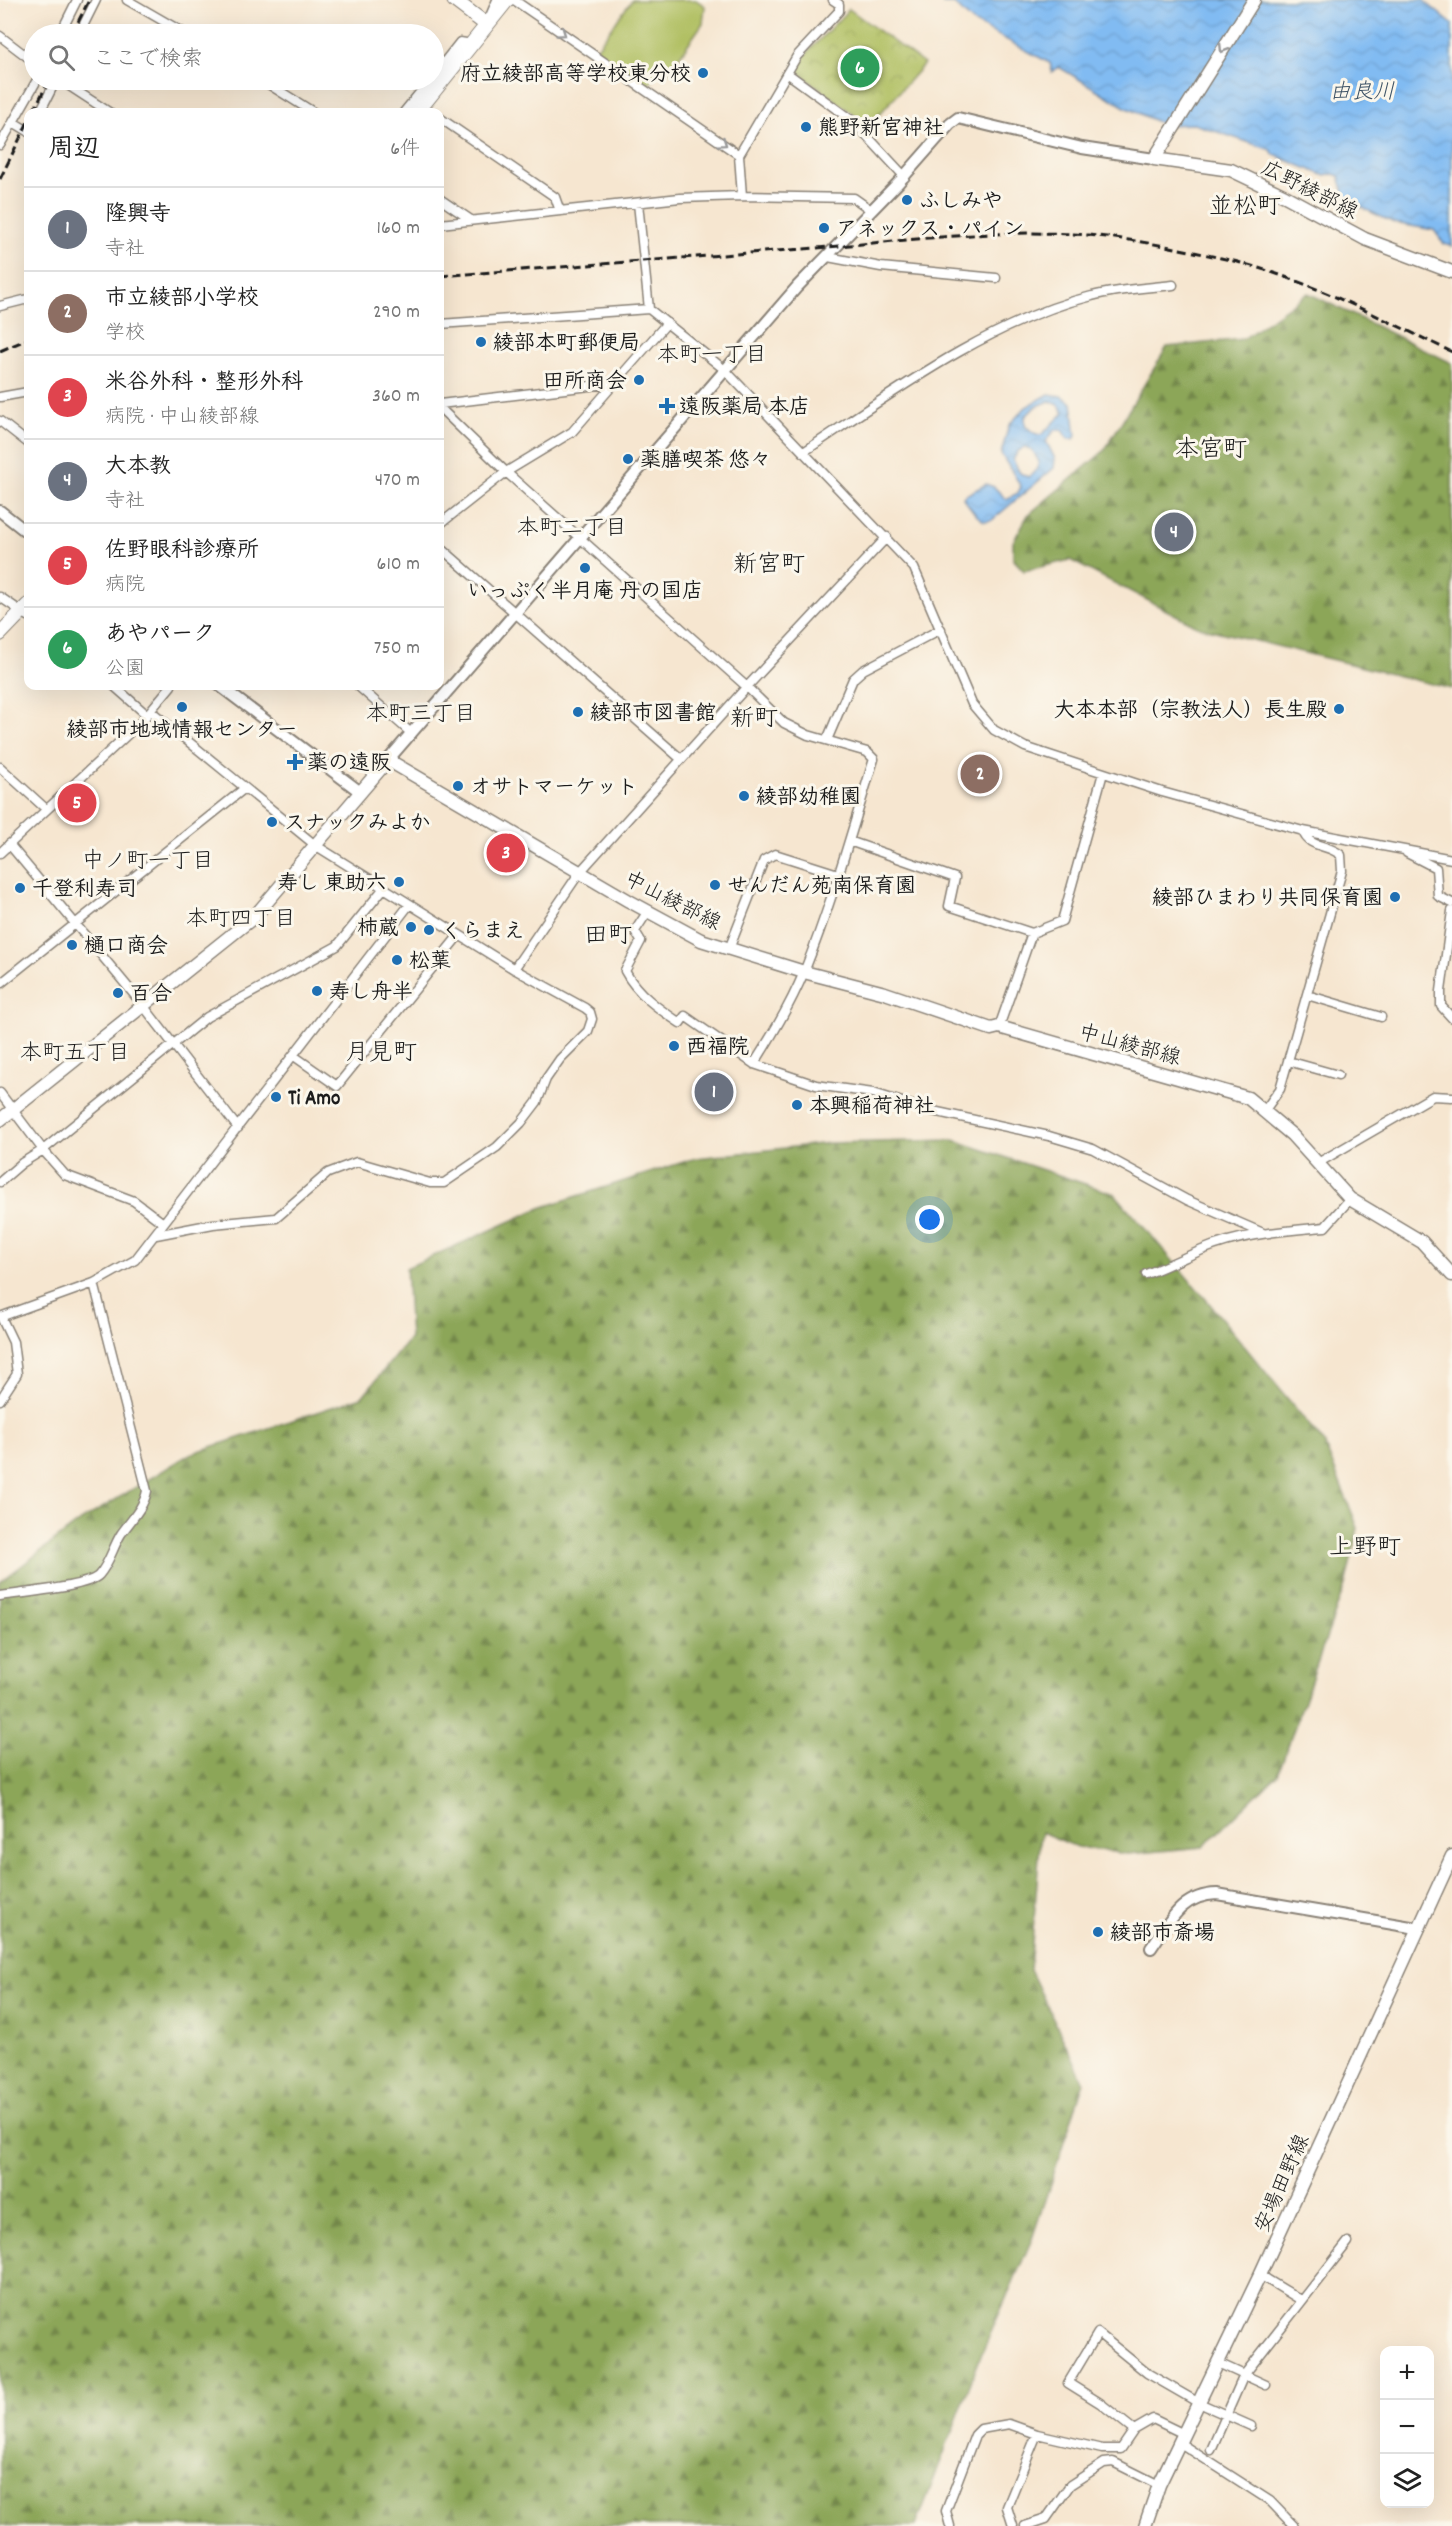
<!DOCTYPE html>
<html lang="ja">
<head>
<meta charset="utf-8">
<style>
	:root { --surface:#fff; --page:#f6f6f6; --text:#222; --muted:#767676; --line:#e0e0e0; --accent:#2563eb }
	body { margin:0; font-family:Dekko,"Klee One",sans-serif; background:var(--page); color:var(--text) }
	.controls { position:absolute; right:18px; bottom:18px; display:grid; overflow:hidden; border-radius:12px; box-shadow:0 6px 24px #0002 }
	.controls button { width:54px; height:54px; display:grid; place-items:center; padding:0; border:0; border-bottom:2px solid var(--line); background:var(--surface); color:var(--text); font:30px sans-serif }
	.you { position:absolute; left:930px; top:1220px; width:21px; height:21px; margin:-15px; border:4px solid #fff; border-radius:50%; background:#1a73e8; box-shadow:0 0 0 9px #1a73e833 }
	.badge { display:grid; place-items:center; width:39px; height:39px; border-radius:50%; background:var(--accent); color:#fff; font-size:20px; font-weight:700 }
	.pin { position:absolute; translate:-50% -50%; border:3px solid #fff; box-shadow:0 2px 6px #0006 }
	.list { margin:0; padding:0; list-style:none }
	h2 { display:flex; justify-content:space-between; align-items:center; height:78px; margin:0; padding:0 24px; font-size:26px }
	h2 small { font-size:20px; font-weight:400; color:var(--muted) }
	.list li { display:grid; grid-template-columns:39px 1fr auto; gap:18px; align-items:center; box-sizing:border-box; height:84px; padding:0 24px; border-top:2px solid var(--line) }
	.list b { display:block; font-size:22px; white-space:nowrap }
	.list p { margin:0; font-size:20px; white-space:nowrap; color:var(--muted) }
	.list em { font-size:20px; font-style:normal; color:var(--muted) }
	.icon { flex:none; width:33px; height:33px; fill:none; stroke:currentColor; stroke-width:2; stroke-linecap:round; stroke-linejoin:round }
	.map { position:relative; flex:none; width:1452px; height:2526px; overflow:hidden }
	.search { position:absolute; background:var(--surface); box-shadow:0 6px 24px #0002; left:24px; top:24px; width:420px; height:66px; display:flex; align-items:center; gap:15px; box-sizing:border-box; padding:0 21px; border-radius:33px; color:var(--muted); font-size:22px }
	.panel { position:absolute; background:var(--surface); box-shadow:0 6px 24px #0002; left:24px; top:108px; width:420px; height:582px; border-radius:12px }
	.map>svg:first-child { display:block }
</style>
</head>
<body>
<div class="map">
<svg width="1452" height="2526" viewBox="0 0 1452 2526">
	<defs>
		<pattern id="forest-firs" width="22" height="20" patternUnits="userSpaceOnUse" patternTransform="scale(1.5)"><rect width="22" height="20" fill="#8ca659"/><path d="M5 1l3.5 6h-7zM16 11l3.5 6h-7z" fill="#728649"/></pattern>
		<pattern id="park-crowns" width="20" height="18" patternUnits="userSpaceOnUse" patternTransform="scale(1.5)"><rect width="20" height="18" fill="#b1c063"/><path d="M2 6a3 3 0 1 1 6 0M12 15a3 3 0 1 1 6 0" fill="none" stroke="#98a455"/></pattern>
		<pattern id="water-waves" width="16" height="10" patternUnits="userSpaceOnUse" patternTransform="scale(1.5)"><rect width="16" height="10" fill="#81bbf2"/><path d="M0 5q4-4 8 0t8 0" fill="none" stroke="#6fa0cf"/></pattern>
	</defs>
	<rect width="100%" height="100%" fill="#fbf7ec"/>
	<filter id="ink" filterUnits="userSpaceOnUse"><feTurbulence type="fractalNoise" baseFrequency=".0167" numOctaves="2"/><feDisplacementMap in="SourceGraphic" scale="12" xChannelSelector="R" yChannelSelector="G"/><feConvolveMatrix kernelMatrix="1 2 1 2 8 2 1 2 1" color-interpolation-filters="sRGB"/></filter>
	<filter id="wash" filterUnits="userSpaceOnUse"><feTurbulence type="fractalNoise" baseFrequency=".008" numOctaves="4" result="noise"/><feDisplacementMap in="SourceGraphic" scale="24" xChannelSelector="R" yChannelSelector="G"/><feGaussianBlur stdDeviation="1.35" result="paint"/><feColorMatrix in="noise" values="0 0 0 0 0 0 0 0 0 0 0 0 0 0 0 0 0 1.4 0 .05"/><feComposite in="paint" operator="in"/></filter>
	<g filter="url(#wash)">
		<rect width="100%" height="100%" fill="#f6e6d0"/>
		<path fill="url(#forest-firs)" stroke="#54613a" stroke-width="1.5" d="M 1308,293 L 1452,363 L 1452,689 L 1199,627 L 1070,560 L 1024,571 L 1013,559 L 1013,542 L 1028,515 L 1104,451 L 1167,347 L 1243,339 Z
			M 954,1140 L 1115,1194 L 1205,1298 L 1324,1443 L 1358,1528 L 1346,1582 L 1278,1774 L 1203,1847 L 1128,1854 L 1077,1847 L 1041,1832 L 1030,1970 L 1084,2082 L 1032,2239 L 982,2353 L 916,2526 L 0,2526 L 0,1582 L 79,1522 L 190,1454 L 362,1397 L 410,1338 L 406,1268 L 540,1208 L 696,1158 L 829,1143 Z"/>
		<path fill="url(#park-crowns)" stroke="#666e40" stroke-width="1.5" d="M 849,9 L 924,64 L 869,126 L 796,71 L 802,58 Z"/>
		<path fill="#b1c063" stroke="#666e40" stroke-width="1.5" d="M 632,0 L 696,0 L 705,6 L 703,23 L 668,73 L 660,68 L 648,86 L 596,49 Z"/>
		<path fill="url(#water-waves)" stroke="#4e6c87" stroke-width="1.5" fill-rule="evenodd" d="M 943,0 L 1423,0 L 1452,24 L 1452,247 L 1444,244 L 1434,230 L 1394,223 L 1346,200 L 1339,176 L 1333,174 L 1325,176 L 1274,155 L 1271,150 L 1194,124 L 1164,125 L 1125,107 L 1059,67 L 1052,72 L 1050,63 L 973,22 L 954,4 L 943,4 Z
			M 1049,394 L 1061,396 L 1072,403 L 1076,436 L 1074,439 L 1068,439 L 1062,430 L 1055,430 L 1046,441 L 1055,459 L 1054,468 L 992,520 L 984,521 L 976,515 L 963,498 L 964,496 L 986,484 L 994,487 L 1006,499 L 1018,493 L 1021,486 L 1001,454 L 1009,425 L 1026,407 ZM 1050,401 L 1059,405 L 1064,413 L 1041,435 L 1036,434 L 1025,426 L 1025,417 L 1035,407 ZM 1025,447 L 1033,451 L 1039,462 L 1036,471 L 1028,477 L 1020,473 L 1013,460 L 1018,451 Z"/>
	</g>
	<g filter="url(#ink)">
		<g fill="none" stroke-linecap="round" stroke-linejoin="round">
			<g stroke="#898176" stroke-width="11">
				<path id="minor" d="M 127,0 L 186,34
					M 514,0 L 739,155
					M 833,0 L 839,4 L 839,11 L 797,56 L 739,155 L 742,196 L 854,198 L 871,210
					M 491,14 L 497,0
					M 60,34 L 77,0
					M 79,34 L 96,0
					M 0,36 L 34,62
					M 787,73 L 854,122 L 905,177
					M 434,75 L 460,42 L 472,44
					M 60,80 L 109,112
					M 262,80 L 313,112
					M 40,112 L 56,80
					M 404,112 L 430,80
					M 440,118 L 555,197 L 560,211
					M 13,122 L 28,131
					M 0,145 L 37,80
					M 440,199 L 471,220
					M 638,203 L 649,309
					M 440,224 L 680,198 L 742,196
					M 828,257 L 881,267 L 996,278
					M 0,306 L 28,299
					M 440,324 L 649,309 L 725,370 L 914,568 L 972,704 L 994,730 L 1025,747 L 1162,792 L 1303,831 L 1452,859
					M 0,397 L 28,392
					M 440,404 L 615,383
					M 440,408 L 506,472 L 747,687 L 784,723 L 808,735 L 867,752 L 874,759 C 852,830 832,903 804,972 C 791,1004 773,1034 754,1064
					M 0,421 L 28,443
					M 805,451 C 892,393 990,321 1092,296 C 1118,289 1147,288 1173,285
					M 440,524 L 506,472 L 572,432 L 667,323
					M 440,547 L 681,759
					M 0,597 L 28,616
					M 114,686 L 147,715
					M 358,686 L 411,733
					M 151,711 L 315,845 L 514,969 L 585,1008 L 590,1012 L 592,1019 L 588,1031 L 560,1059 L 546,1079 L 537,1102 L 521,1123 L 497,1147 L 444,1183 L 430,1183 L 357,1162 L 328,1173 L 276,1218 L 213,1224 L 156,1235
					M 827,740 L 853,679 L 863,670 L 941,629
					M 0,767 L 46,809
					M 849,841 L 955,878 L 949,906 L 1032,933
					M 9,844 L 142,1004 L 238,1128
					M 0,853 L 141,722 L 171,686
					M 1407,853 L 1436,868 L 1438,896 L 1452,903
					M 648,911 L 635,931 L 641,941 L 625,971 C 637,994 659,1009 680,1023 L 685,1016 L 754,1064 L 816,1085 L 873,1093 L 928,1110 L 1049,1136 L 1093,1149 L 1187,1200 L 1263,1233
					M 1452,911 L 1441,991 L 1441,1006 L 1452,1018
					M 729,949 L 764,860 L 775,854 L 838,874
					M 514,969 L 580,872 L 743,691 L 887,537
					M 0,984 L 245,788
					M 1307,995 L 1381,1017
					M 999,1027 L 1032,933 L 1062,921 L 1103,773
					M 294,1056 L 337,1086 L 459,935
					M 1288,1061 L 1338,1075
					M 0,1093 L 43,1150 L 65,1175 L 134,1201 L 163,1223
					M 1265,1110 L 1280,1089 L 1342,871 L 1341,855 C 1328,844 1308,848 1303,831
					M 1318,1163 L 1433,1096 L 1452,1097
					M 0,1182 L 22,1163 L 43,1150 L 207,1017 L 337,946 L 383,889
					M 1146,1274 C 1165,1267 1183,1258 1202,1250 C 1240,1234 1283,1231 1325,1227 L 1350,1199
					M 0,1317 L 94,1283 L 135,1260 L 409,905
					M 0,1400 L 17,1374 L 13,1342 L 1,1317
					M 0,1596 C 19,1593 89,1587 99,1575 C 109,1564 113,1547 121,1534 C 131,1520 144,1507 147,1491 L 94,1283
					M 1260,2275 L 1301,2300
					M 1218,2363 L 1266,2385
					M 1134,2430 L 1100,2403 L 1068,2383 L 1098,2333 L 1147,2373 L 1199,2403 L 1251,2426
					M 1180,2443 L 1270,2501 L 1294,2526
					M 1211,2450 L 1244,2375 L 1348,2242
					M 950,2526 L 946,2511 L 975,2435 L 981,2429 L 1009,2424 L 1037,2434 L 1102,2449 L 1121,2449 L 1134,2430 L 1153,2419 L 1184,2434
					M 1013,2526 L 1007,2507 L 1037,2434
					M 1025,2526 L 1046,2519 L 1070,2485 L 1104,2463 L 1113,2462 L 1159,2485"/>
			</g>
			<g stroke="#898176" stroke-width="14">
				<path id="tertiary" d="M 0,511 L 28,533
					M 220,686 L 359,791
					M 388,760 L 797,287 L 899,182 L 950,124 L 958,118 L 1082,148 L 1154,159
					M 1151,1948 C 1170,1921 1181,1895 1217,1894 L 1417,1928"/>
			</g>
			<g stroke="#898176" stroke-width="15">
				<path id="secondary" d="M 1254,0 L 1154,159 L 1231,170 L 1285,196 L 1365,239 L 1452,272
					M 0,1120 L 254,917 L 388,760 L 629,901 L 701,940 L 804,972 L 885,993 L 991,1029 L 999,1027 L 1248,1098 L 1292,1135 L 1350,1199 L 1422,1242 L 1452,1275
					M 1145,2526 L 1159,2485 L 1260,2275 L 1452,1856"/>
			</g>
			<g stroke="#898176" stroke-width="16">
				<path id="primary" d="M 454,0 L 487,25
					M 417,112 L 507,0
					M 0,634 L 28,605"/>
			</g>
			<use href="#minor" stroke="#fff" stroke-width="8"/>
			<use href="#tertiary" stroke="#fff" stroke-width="10"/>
			<use href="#secondary" stroke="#fff" stroke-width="12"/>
			<use href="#primary" stroke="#fff" stroke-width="14"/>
			<path stroke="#1c1c1c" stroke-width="3" stroke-dasharray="9 4.5" stroke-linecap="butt" d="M 72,34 L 89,0
				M 33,112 L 49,80
				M 0,179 L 28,122
				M 440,276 C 561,267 682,258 803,249 C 897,242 993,228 1088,235 C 1133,239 1178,248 1221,258 C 1302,276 1378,317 1452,352
				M 0,351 L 28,339"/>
		</g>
		<defs><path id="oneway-chevron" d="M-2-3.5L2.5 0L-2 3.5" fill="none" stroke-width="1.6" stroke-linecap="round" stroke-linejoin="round" transform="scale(1.5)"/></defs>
		<g stroke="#999">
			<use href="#oneway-chevron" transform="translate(562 33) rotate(35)"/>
			<use href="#oneway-chevron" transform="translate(1223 49) rotate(122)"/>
			<use href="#oneway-chevron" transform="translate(723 143) rotate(34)"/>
		</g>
	</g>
	<g fill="#1f6fb2" stroke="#fbf7ec" stroke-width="2">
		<circle cx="703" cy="73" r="6"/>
		<circle cx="806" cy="127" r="6"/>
		<circle cx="907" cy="200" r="6"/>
		<circle cx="824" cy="228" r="6"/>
		<circle cx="481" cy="342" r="6"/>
		<circle cx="639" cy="380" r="6"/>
		<path d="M664 397h6v6h6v6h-6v6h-6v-6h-6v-6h6z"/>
		<circle cx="628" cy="459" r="6"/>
		<circle cx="585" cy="568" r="6"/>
		<circle cx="182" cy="707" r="6"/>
		<circle cx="1339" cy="709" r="6"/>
		<circle cx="578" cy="712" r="6"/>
		<path d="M292 753h6v6h6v6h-6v6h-6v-6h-6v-6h6z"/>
		<circle cx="458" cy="786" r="6"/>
		<circle cx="744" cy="796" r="6"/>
		<circle cx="272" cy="822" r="6"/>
		<circle cx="399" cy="882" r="6"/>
		<circle cx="715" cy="885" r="6"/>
		<circle cx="20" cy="888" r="6"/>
		<circle cx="1395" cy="897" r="6"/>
		<circle cx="411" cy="927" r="6"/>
		<circle cx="429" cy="930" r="6"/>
		<circle cx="72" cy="945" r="6"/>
		<circle cx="397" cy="960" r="6"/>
		<circle cx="317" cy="991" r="6"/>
		<circle cx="118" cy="993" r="6"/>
		<circle cx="674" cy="1046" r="6"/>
		<circle cx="276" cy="1097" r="6"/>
		<circle cx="797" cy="1105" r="6"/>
		<circle cx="1098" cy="1932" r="6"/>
	</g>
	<g text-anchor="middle" stroke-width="6" stroke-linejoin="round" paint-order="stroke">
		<g font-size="21" font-weight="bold" fill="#1c1c1c" stroke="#fbf7ec" text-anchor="start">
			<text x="691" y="80" text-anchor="end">府立綾部高等学校東分校</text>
			<text x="818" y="134">熊野新宮神社</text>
			<text x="919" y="207">ふしみや</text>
			<text x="836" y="235">アネックス・パイン</text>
			<text x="493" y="349">綾部本町郵便局</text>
			<text x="627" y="387" text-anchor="end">田所商会</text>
			<text x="679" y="413">遠阪薬局 本店</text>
			<text x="640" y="466">薬膳喫茶 悠々</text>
			<text x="585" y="597" text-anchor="middle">いっぷく半月庵 丹の国店</text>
			<text x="1327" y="716" text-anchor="end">大本本部（宗教法人）長生殿</text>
			<text x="590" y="719">綾部市図書館</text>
			<text x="182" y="736" text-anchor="middle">綾部市地域情報センター</text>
			<text x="307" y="769">薬の遠阪</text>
			<text x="470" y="793">オサトマーケット</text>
			<text x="756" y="803">綾部幼稚園</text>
			<text x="284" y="829">スナックみよか</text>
			<text x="387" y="889" text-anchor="end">寿し 東助六</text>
			<text x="727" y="892">せんだん苑南保育園</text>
			<text x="32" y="895">千登利寿司</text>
			<text x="1383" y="904" text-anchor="end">綾部ひまわり共同保育園</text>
			<text x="399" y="934" text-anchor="end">柿蔵</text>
			<text x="441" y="937">くらまえ</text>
			<text x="84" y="952">樋口商会</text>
			<text x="409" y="967">松葉</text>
			<text x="329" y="998">寿し舟半</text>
			<text x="130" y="1000">百合</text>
			<text x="686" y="1053">西福院</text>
			<text x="288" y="1104">Ti Amo</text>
			<text x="809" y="1112">本興稲荷神社</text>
			<text x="1110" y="1939">綾部市斎場</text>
		</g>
		<g font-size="21" fill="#1c1c1c" stroke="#fbf7ec">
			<text transform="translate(1310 189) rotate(27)" y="7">広野綾部線</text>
			<text transform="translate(673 900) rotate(27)" y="7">中山綾部線</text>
			<text transform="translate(1130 1044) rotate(15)" y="7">中山綾部線</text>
			<text transform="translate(1281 2183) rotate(-66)" y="7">安場田野線</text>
		</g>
		<g font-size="22" font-style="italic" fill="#3f5467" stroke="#fbf7ec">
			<text x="1362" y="98">由良川</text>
		</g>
		<g font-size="22" fill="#1c1c1c" stroke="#fbf7ec">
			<text x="712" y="361">本町一丁目</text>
			<text x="572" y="534">本町二丁目</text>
			<text x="421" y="720">本町三丁目</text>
			<text x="148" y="867">中ノ町一丁目</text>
			<text x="241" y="925">本町四丁目</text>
			<text x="75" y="1059">本町五丁目</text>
		</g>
		<g font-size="24" fill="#1c1c1c" stroke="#fbf7ec">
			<text x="1245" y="213">並松町</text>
			<text x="1211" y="456">本宮町</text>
			<text x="769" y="571">新宮町</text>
			<text x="754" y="725">新町</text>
			<text x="608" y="942">田町</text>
			<text x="381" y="1059">月見町</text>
			<text x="1365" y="1554">上野町</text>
		</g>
	</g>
</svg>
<div class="controls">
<button>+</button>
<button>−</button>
<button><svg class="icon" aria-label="layers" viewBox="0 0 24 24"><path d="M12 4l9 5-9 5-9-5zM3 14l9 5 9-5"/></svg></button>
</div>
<div class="you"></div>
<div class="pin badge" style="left:714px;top:1092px;background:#6b7280">1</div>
<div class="pin badge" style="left:980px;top:774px;background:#8d6e63">2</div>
<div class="pin badge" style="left:506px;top:853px;background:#e0444e">3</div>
<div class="pin badge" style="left:1174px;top:532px;background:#6b7280">4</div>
<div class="pin badge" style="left:77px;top:803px;background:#e0444e">5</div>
<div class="pin badge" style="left:860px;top:68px;background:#2e9e5b">6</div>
<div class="search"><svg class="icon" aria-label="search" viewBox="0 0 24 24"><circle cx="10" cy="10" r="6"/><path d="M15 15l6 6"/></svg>ここで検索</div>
<section class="panel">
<h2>周辺<small>6件</small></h2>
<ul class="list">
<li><span class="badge" style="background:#6b7280">1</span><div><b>隆興寺</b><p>寺社</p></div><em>160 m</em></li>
<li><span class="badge" style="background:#8d6e63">2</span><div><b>市立綾部小学校</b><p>学校</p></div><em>290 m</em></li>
<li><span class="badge" style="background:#e0444e">3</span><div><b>米谷外科・整形外科</b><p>病院 · 中山綾部線</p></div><em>360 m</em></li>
<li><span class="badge" style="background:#6b7280">4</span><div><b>大本教</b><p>寺社</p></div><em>470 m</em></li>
<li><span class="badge" style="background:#e0444e">5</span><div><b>佐野眼科診療所</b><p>病院</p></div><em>610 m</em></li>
<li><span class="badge" style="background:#2e9e5b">6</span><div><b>あやパーク</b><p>公園</p></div><em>750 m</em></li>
</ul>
</section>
</div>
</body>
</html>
